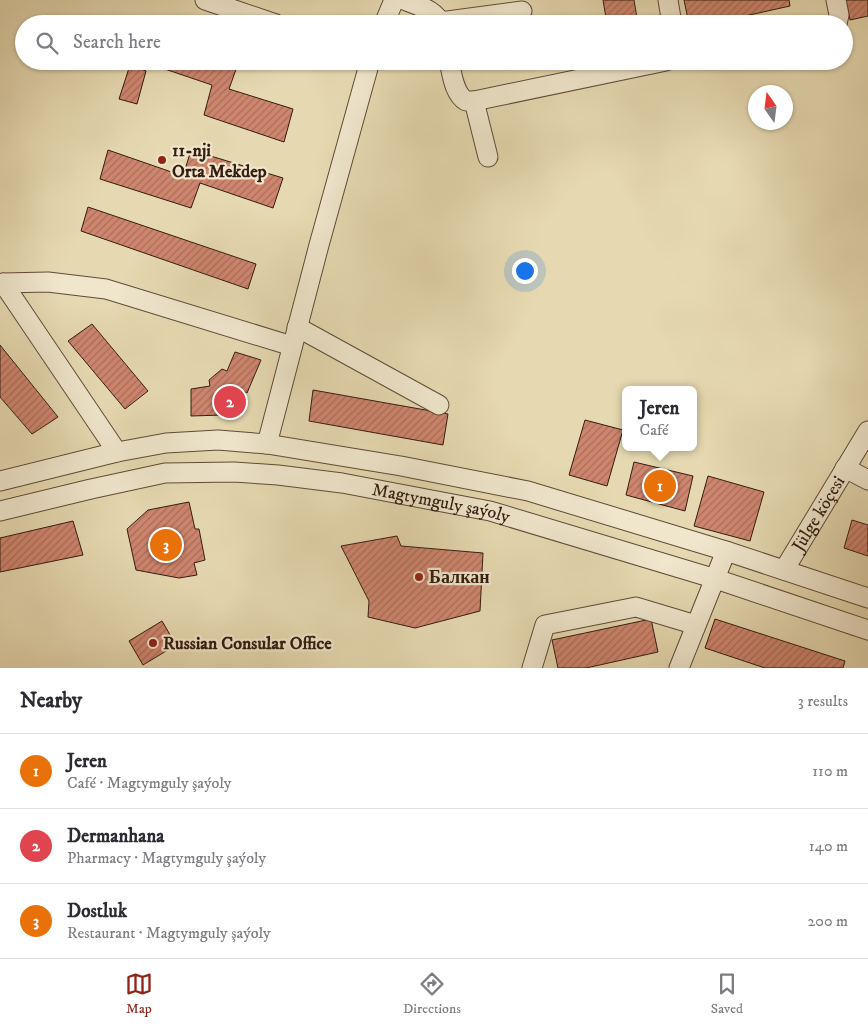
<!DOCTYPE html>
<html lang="en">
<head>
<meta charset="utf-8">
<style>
	:root { --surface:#fff; --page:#f2f2f3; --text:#2b2b33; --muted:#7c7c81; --line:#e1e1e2; --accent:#8f2418 }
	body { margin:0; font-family:"IM FELL DW Pica",serif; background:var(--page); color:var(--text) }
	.compass { position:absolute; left:748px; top:85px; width:45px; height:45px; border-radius:50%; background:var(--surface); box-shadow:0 1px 4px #0004; rotate:346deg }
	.you { position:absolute; left:524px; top:270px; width:18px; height:18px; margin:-12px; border:4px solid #fff; border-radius:50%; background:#1a73e8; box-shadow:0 0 0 8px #1a73e833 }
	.badge { display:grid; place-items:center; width:32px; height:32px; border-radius:50%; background:var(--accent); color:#fff; font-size:16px; font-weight:700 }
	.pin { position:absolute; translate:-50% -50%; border:2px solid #fff; box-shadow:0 1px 5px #0006 }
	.popup { position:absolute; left:622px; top:386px; width:75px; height:65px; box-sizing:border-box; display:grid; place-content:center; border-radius:8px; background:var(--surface); filter:drop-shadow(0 1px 4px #0005); font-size:16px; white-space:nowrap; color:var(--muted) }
	.popup b { font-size:19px; color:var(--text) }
	.popup::after { content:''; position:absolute; left:50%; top:100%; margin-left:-10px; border:10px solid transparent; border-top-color:var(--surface) }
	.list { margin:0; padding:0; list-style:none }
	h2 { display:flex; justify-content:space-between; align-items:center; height:65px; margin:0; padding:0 20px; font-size:21px }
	h2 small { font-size:16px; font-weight:400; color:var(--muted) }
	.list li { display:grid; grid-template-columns:32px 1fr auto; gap:15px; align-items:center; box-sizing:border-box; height:75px; padding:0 20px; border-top:1px solid var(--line) }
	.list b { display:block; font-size:19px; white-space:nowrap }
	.list p { margin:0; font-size:16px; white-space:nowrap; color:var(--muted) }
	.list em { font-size:16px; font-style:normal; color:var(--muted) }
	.icon { flex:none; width:28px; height:28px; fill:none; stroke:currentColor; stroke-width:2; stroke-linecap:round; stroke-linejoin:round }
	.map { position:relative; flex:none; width:868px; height:668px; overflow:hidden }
	.search { position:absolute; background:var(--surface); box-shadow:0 1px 4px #0004; left:15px; right:15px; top:15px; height:55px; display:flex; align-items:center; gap:12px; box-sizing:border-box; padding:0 18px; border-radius:28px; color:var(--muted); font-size:19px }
	.sheet { height:290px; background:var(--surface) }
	nav { display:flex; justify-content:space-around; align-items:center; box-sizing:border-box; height:70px; border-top:1px solid var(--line); background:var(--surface); font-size:14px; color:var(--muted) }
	nav a { display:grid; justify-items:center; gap:2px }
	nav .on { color:var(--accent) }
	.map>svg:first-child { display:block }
</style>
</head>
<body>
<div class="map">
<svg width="868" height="668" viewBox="0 0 868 668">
	<defs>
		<pattern id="building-hatch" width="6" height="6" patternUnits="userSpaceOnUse" patternTransform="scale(1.25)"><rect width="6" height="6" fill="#cf866f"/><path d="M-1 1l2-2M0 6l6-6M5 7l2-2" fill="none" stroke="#a96d5a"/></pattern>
	</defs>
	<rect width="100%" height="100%" fill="#e6d9b1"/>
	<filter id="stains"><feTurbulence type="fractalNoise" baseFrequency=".004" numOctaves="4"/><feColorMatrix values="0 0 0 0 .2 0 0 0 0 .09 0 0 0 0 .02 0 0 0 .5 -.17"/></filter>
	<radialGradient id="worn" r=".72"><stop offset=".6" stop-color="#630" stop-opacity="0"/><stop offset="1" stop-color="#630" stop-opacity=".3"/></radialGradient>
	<path fill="url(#building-hatch)" stroke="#331c10" d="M 603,0 L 634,0 L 638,24 L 607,24 Z
		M 684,0 L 789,0 L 790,6 L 709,24 L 689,24 Z
		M 846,0 L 868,0 L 868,16 L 850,20 Z
		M 561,19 L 561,24 L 529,24 Z
		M 154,61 L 239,61 L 229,89 L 293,109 L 284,142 L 204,115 L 212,85 L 153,65 Z
		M 466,61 L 490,61 L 467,65 Z
		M 130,65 L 146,71 L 137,104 L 119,99 Z
		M 108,150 L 183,176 L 191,150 L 283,178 L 273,208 L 200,183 L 191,208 L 100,179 Z
		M 88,207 L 256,264 L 248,289 L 81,231 Z
		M 92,324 L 148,391 L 125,409 L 68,341 Z
		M 0,345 L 58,417 L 32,434 L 0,397 Z
		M 235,352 L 261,360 L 247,393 L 243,391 L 239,401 L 233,408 L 224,410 L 223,415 L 191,416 L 191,389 L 210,386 L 209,380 L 222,369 L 227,371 Z
		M 313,390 L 448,414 L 443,445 L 309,421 Z
		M 585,420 L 623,430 L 607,486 L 569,475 Z
		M 634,462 L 693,476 L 685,511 L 626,495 Z
		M 708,476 L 764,492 L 750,541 L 694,526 Z
		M 189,502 L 195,529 L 199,529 L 205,560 L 194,563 L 197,575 L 179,578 L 136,570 L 127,529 L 148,510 Z
		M 852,520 L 868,525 L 868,556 L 844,548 Z
		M 73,521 L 83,555 L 0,572 L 0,538 Z
		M 397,536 L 401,546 L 483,553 L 480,611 L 415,628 L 368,617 L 369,601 L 341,546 Z
		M 651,619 L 658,652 L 586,668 L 558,668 L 552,640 Z
		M 715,619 L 845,661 L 843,668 L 765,668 L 705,648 Z
		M 162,621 L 176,645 L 143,665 L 129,641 Z"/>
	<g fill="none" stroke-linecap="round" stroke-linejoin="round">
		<g stroke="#604b38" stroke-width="21">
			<g id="minor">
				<path d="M 205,0 L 276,24"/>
				<path d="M 404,0 C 418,6 435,9 441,24"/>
				<path d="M 668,0 L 672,24"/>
				<path d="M 836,0 L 839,15 L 837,24"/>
				<path d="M 440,22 L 522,11"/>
				<path d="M 384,24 L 394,0"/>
				<path d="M 449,61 C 452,74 454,94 466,101 L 474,101 L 488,157"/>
				<path d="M 474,101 L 666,61"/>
				<path d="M 3,283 L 117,452"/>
				<path d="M 0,284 L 3,283 L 48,282 L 106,289 L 292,346"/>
				<path d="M 297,327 L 439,405"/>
				<path d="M 267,444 L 319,245 L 370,61"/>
				<path d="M 845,468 L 868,480"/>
				<path d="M 0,481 L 117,452 L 166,443 L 218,440 L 267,444 L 401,466 L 528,491 L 726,551 L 868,598"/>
				<path id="s1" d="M 0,511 L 91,489 L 165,473 L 234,472 L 278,475 L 342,483 L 490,511 L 716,579 L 868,630"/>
				<path id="s2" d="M 784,570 L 868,431"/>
				<path d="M 532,668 L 545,625 L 636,607 L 696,625"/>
				<path d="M 679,668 L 726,551"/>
			</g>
		</g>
		<use href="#minor" stroke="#efe6cc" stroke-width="19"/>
	</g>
	<g fill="#8f2418" stroke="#efe6cc" stroke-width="2">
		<circle cx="162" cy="160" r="5"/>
		<circle cx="419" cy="577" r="5"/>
		<circle cx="153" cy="643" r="5"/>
	</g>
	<g text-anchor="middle" stroke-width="4.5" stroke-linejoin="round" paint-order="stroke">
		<g font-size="18" font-weight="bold" fill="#331c10" stroke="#efe6cc" text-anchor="start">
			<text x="172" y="156">11-nji<tspan x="172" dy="21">Orta Mekdep</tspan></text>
			<text x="429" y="583">Балкан</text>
			<text x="163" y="649">Russian Consular Office</text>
		</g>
		<g font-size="18" fill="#331c10" stroke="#efe6cc">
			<text dy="6" stroke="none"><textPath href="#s1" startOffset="448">Magtymguly şaýoly</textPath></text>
			<text dy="6" stroke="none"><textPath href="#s2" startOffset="66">Jülge köçesi</textPath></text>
		</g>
	</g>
	<rect width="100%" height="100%" filter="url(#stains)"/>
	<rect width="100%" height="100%" fill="url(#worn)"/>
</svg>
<svg class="compass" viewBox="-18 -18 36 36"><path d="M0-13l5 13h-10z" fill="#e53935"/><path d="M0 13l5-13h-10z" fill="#7c7c81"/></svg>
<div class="you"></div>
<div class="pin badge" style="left:660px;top:486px;background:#e8710a">1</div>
<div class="popup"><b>Jeren</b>Café</div>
<div class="pin badge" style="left:230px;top:402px;background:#e0444e">2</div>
<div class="pin badge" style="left:166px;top:545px;background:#e8710a">3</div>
<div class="search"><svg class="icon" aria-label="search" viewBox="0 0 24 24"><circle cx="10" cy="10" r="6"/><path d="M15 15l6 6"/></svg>Search here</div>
</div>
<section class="sheet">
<h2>Nearby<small>3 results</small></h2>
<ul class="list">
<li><span class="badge" style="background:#e8710a">1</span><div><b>Jeren</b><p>Café · Magtymguly şaýoly</p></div><em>110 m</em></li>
<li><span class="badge" style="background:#e0444e">2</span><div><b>Dermanhana</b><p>Pharmacy · Magtymguly şaýoly</p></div><em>140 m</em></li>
<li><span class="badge" style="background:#e8710a">3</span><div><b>Dostluk</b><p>Restaurant · Magtymguly şaýoly</p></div><em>200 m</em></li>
</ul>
</section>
<nav>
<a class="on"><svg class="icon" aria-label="map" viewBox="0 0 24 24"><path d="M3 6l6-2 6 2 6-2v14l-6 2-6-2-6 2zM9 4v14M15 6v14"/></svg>Map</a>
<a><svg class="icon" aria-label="directions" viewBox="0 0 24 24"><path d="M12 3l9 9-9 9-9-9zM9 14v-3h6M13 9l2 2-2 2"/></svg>Directions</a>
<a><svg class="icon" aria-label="saved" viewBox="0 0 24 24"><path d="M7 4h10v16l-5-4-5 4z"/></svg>Saved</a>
</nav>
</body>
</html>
